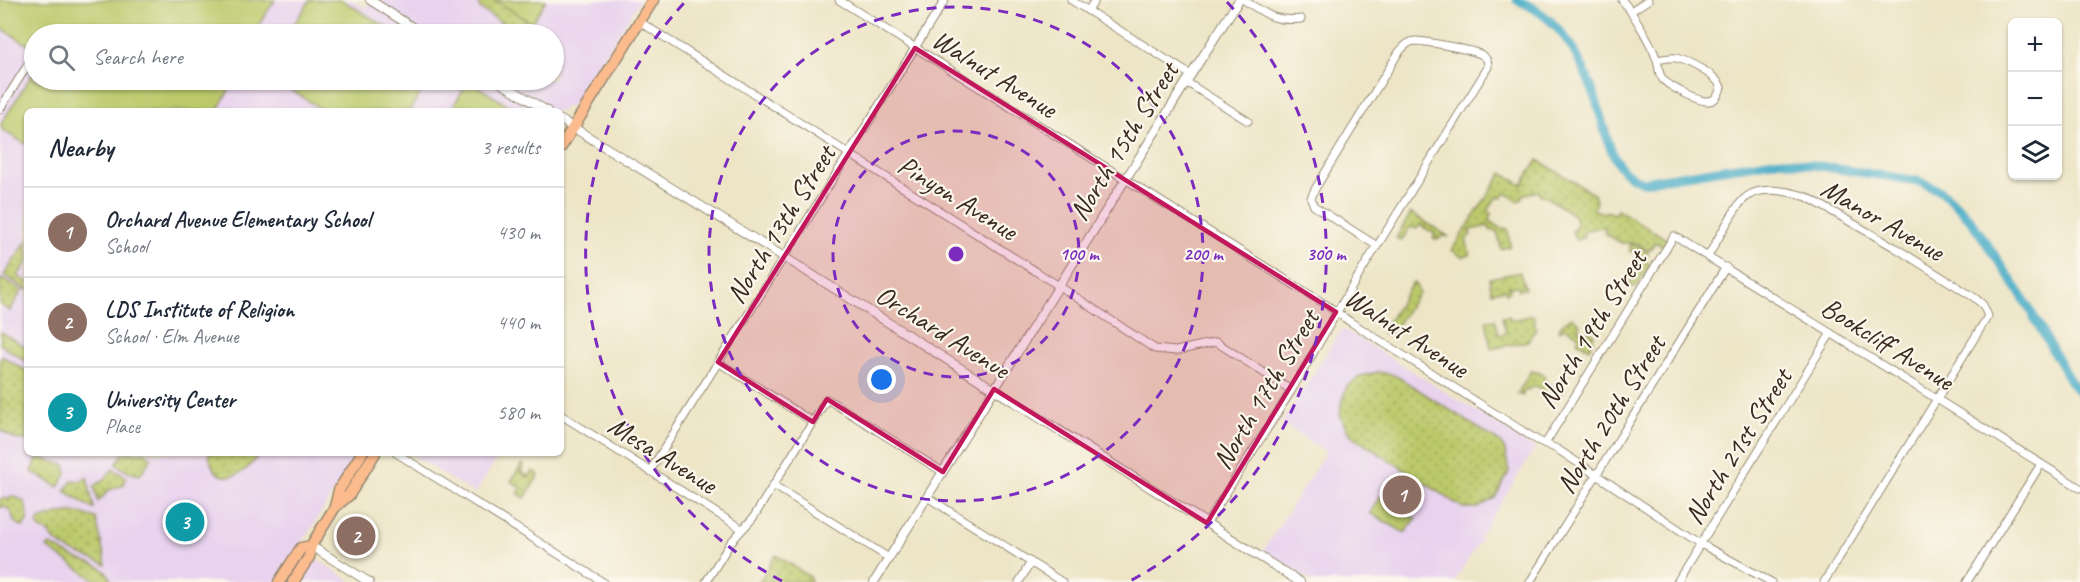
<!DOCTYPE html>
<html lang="en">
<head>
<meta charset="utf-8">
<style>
	:root { --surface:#fff; --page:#f6f6f7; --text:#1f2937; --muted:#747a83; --line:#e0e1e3; --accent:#b5179e }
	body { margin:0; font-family:Caveat,sans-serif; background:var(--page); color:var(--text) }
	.controls { position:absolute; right:18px; top:18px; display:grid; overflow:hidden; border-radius:9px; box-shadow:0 2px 4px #0004 }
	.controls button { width:54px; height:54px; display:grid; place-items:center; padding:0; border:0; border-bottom:2px solid var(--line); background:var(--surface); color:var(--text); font:30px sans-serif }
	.you { position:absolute; left:882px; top:380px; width:21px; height:21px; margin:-15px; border:4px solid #fff; border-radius:50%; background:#1a73e8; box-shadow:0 0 0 9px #1a73e833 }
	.badge { display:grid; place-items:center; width:39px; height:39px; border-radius:50%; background:var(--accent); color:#fff; font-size:20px; font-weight:700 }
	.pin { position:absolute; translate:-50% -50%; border:3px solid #fff; box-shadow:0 2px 6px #0006 }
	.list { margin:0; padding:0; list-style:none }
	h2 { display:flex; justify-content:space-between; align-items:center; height:78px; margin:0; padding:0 24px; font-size:26px }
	h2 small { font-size:20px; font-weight:400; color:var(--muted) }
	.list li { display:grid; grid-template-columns:39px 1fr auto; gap:18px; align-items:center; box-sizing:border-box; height:90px; padding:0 24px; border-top:2px solid var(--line) }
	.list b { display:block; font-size:22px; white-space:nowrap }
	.list p { margin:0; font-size:20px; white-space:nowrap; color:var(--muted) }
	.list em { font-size:20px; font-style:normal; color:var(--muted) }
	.icon { flex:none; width:33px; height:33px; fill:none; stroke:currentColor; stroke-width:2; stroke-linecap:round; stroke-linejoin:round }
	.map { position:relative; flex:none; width:2080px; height:582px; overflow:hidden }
	.search { position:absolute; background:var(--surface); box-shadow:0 2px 4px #0004; left:24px; top:24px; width:540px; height:66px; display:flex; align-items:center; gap:15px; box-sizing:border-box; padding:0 21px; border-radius:33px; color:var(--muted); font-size:22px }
	.panel { position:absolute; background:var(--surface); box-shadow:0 2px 4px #0004; left:24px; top:108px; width:540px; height:348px; border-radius:9px }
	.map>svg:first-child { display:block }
</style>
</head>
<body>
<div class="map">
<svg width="2080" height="582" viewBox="0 0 2080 582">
	<defs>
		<pattern id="green-dots" width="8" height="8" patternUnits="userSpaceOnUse" patternTransform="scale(1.5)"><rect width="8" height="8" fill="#bbc96b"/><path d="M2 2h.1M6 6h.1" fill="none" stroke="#99a357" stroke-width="1.8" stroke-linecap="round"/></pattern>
	</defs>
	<rect width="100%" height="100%" fill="#fbf7ec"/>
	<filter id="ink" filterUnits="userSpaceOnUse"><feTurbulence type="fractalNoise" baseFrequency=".0167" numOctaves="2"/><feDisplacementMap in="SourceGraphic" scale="12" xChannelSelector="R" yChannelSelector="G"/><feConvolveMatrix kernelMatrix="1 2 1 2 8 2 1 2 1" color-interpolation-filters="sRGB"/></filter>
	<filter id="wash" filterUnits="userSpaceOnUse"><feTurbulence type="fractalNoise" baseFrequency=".008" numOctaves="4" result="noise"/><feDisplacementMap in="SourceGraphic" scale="24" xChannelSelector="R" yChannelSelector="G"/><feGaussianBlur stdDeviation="1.35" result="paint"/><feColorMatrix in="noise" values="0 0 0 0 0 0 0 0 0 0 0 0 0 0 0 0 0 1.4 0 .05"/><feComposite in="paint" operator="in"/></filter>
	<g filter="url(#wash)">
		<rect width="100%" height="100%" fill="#ede5c6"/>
		<path fill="#e8d2ee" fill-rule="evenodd" d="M 0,0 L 352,0 L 365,8 L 371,0 L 640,0 L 575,104 L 564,108 L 561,113 L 561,111 L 27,111 L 27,453 L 358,453 L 299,548 L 352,582 L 0,582 ZM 34,34 L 554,34 L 554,80 L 34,80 Z
			M 1345,330 L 1535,448 L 1479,538 L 1481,539 L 1454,582 L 1313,582 L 1263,551 L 1326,452 L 1282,423 L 1340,332 Z
			M 409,453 L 500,453 L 475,494 Z"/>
		<path fill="url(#green-dots)" stroke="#7b7a44" stroke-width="1.5" d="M 477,0 L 495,0 L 532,23 L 525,34 L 519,34 L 480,9 Z
			M 1538,160 L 1594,194 L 1596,202 L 1594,210 L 1604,213 L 1607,211 L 1614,214 L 1617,209 L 1668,240 L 1664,247 L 1655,242 L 1649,251 L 1636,243 L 1621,243 L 1604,233 L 1606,230 L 1603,227 L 1586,230 L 1583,234 L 1584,237 L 1576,240 L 1572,232 L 1577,224 L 1574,215 L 1543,195 L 1540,195 L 1539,191 L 1522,195 L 1523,199 L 1517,201 L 1506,193 L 1501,198 L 1497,196 L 1488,211 L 1491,213 L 1489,221 L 1501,228 L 1508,229 L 1510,246 L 1501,249 L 1497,231 L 1490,230 L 1489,226 L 1470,230 L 1471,235 L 1466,239 L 1470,255 L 1462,257 L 1452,250 L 1502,173 L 1522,185 Z
			M 1411,213 L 1449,237 L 1444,236 L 1435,240 L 1433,238 L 1435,234 L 1420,225 L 1417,229 L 1410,227 L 1401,241 L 1396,238 Z
			M 27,241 L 27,262 L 18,276 L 27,282 L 27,290 L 4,275 Z
			M 1630,244 L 1637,246 L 1648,253 L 1644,260 L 1650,265 L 1638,285 L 1634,287 L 1629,286 L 1634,269 L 1639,268 L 1638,264 L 1641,256 L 1634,250 L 1630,252 Z
			M 1520,272 L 1525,289 L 1519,290 L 1518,286 L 1509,287 L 1510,292 L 1506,293 L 1505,289 L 1492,292 L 1489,278 Z
			M 2,279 L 11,283 L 11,286 L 12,284 L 22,290 L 10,311 L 0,305 L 0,282 Z
			M 1413,282 L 1415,283 L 1419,293 L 1389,336 L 1382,332 Z
			M 1533,315 L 1536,328 L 1528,341 L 1491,349 L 1486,320 L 1495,319 L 1499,335 L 1506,333 L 1502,317 L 1508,316 L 1514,320 Z
			M 1572,317 L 1580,324 L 1578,329 L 1586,334 L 1589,331 L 1594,334 L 1592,338 L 1594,340 L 1589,348 L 1577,341 L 1579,337 C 1575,331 1569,331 1564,327 L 1561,331 L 1559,330 L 1561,325 Z
			M 1,332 L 27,348 L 27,362 L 5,348 L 3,345 L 0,345 Z
			M 3,357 L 27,371 L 26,440 L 17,440 L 0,430 L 0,359 Z
			M 1531,371 L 1542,373 L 1545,377 L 1544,381 L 1556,389 L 1560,383 L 1562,385 L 1560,388 L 1563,390 L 1557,400 L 1544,392 L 1541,392 L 1540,388 L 1536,386 L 1523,392 L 1523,396 L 1517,394 Z
			M 1378,372 L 1391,374 L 1400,378 L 1500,442 L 1505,450 L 1509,472 L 1495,498 L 1478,508 L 1463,508 L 1352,436 L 1347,430 L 1340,415 L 1342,400 L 1347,386 L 1361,376 Z
			M 123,453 L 145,453 L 152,458 L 140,475 L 128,472 L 116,464 Z
			M 209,453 L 259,453 C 247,478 212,490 209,453 Z
			M 38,457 L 65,465 L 67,472 L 59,487 L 32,472 Z
			M 522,464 L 524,465 L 521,472 L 529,477 L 533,471 L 539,475 L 525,498 L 518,494 L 521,488 L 511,481 Z
			M 113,469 L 126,477 L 124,485 L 109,490 L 98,502 L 94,486 L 104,480 Z
			M 87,477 L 94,508 L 93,509 L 65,491 L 72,480 L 80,481 Z
			M 11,496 L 14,496 L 25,502 L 28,519 L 23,527 L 13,521 L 14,518 L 8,508 L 2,506 L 0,508 L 0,499 L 5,498 L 9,500 Z
			M 69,513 L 81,513 L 96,518 L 106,565 C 87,556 59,551 48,532 L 40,529 L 37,524 L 39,520 L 57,514 Z
			M 50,545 C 59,548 71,557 78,559 C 90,563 108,566 111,582 L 98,582 L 47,548 Z
			M 776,555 L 810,577 L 811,582 L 759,582 Z"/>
		<path fill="#bbc96b" stroke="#7b7a44" stroke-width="1.5" d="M 0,0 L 275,0 L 253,34 L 34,34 L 34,49 L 0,27 Z
			M 310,0 L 342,0 L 398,34 L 301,34 L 292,27 Z
			M 495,0 L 546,0 L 532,23 Z
			M 34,71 L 34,80 L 235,80 L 217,111 L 27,111 L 27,145 L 2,130 L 1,124 Z
			M 287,80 L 429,80 L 409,111 L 324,111 L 283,85 Z
			M 469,81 L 517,111 L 450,111 Z
			M 1380,496 L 1416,519 L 1405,533 L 1370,513 Z"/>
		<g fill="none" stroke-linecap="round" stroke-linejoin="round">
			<path stroke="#46acc6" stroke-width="9" d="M 1517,0 C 1560,17 1580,56 1595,97 C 1602,118 1607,148 1620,166 C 1625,174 1634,178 1642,182 L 1780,160 L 1918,181 L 1937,189 L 1949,198 L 1970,219 L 2022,296 L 2070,381 L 2080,393"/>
		</g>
	</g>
	<g filter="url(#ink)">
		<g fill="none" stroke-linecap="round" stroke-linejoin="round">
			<g stroke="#948872" stroke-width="9">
				<path id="minor" d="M 839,0 L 1328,306 L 1349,321 L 1537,440 L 1557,449 L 1701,544 L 1771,582
					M 1071,0 L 1191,75
					M 1244,0 C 1266,14 1274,22 1301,19
					M 1622,0 C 1635,16 1650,41 1657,60 C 1659,66 1658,73 1662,78 C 1666,85 1697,101 1706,101 C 1715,102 1719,95 1721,87 C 1717,75 1688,61 1676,58 C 1670,57 1663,59 1657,60
					M 1088,11 L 1095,0
					M 1631,11 L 1648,0
					M 640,22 L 1059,286 L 1155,349 L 1176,351 L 1216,342 L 1291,390
					M 1186,82 L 1248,121
					M 0,109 L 30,61
					M 1708,256 C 1717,242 1732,211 1743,200 C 1757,184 1789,191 1807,197 L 1894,247 L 1975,298 L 1983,305 L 1988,316 L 1824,582
					M 718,362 L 813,422
					M 561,415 L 742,529
					M 1545,444 L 1674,236 L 2080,488
					M 396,453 L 603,582
					M 650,471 L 945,0
					M 773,485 L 889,558
					M 927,497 L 1062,582
					M 1207,523 C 1235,478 1265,433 1293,388 C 1321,340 1347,293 1377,246 L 1379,243 L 1488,67 C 1488,61 1487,58 1482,55 C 1474,50 1425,41 1415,41 C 1407,42 1404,47 1399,52 L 1315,189 L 1311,198 L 1314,206 L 1377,246
					M 706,582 L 731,542 L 753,518 L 827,399 L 943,472
					M 1019,582 L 1031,562
					M 1530,582 L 1726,267
					M 1677,582 L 1831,333
					M 1967,582 L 2041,464"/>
			</g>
			<g stroke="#948872" stroke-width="10">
				<path id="tertiary" d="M 370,0 L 423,34
					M 496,80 L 547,111
					M 561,120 L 784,257 L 1300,582
					M 311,546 L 369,582
					M 874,582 L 1187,81 L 1239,0"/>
			</g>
			<g stroke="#948872" stroke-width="13">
				<path id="primary" d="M 561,147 L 653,0
					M 335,507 L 339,490 L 362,453
					M 311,546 L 335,507 L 349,495 L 375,453
					M 279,582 L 301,548 L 311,546 L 309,557 L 293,582"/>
			</g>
			<use href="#minor" stroke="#fff" stroke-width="7"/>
			<use href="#tertiary" stroke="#fff" stroke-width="8"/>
			<use href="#primary" stroke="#fbbb8d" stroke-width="10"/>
		</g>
	</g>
	<path fill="#c2185b" fill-opacity="0.2" stroke="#c2185b" stroke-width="4.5" stroke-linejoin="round" d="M 915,48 L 1336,312 L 1207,523 L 994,389 L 943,472 L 827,399 L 813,422 L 718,362 Z"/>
	<g fill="none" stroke="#7b2cbf" stroke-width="3" stroke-dasharray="10 8">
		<circle cx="956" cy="254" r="123"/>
		<circle cx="956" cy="254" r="247"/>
		<path d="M782 581A370 370 0 0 1 685 2M1227 2A370 370 0 0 1 1130 581"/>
	</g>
	<g text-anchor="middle" stroke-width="4.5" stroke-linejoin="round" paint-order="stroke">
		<g font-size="28" fill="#3b2a1e" stroke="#fbf7ec">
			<text transform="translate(995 73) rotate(32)" y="10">Walnut Avenue</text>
			<text transform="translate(1123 141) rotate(-58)" y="10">North 15th Street</text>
			<text transform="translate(958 197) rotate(32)" y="10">Pinyon Avenue</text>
			<text transform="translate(1883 219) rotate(30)" y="10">Manor Avenue</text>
			<text transform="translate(780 224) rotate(-58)" y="10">North 13th Street</text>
			<text transform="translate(1591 329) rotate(-58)" y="10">North 19th Street</text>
			<text transform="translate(943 331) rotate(32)" y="10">Orchard Avenue</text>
			<text transform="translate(1407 332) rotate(33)" y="10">Walnut Avenue</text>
			<text transform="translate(1888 343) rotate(32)" y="10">Bookcliff Avenue</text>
			<text transform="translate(1265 389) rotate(-59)" y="10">North 17th Street</text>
			<text transform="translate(1610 414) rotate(-58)" y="10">North 20th Street</text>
			<text transform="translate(1737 446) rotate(-58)" y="10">North 21st Street</text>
			<text transform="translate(663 454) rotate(32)" y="10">Mesa Avenue</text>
		</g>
	</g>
	<circle cx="956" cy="254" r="9" fill="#7b2cbf" stroke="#fbf7ec" stroke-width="3"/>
	<g font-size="18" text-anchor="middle" font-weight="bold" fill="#7b2cbf" stroke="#fbf7ec" stroke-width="4.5" stroke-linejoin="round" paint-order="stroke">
		<text x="1079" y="260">100 m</text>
		<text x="1203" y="260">200 m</text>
		<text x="1326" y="260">300 m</text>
	</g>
</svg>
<div class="controls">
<button>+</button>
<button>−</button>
<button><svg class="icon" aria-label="layers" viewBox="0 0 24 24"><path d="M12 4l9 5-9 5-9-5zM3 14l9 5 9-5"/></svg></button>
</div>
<div class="you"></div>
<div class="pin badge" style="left:1402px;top:495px;background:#8d6e63">1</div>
<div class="pin badge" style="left:356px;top:536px;background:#8d6e63">2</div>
<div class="pin badge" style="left:185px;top:522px;background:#0f9aa8">3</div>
<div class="search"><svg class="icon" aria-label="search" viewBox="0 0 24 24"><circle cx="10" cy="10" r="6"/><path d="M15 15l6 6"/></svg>Search here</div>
<section class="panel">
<h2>Nearby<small>3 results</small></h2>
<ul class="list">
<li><span class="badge" style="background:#8d6e63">1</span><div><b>Orchard Avenue Elementary School</b><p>School</p></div><em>430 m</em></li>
<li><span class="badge" style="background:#8d6e63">2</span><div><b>LDS Institute of Religion</b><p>School · Elm Avenue</p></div><em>440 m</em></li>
<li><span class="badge" style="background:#0f9aa8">3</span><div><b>University Center</b><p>Place</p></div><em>580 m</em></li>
</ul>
</section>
</div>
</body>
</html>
